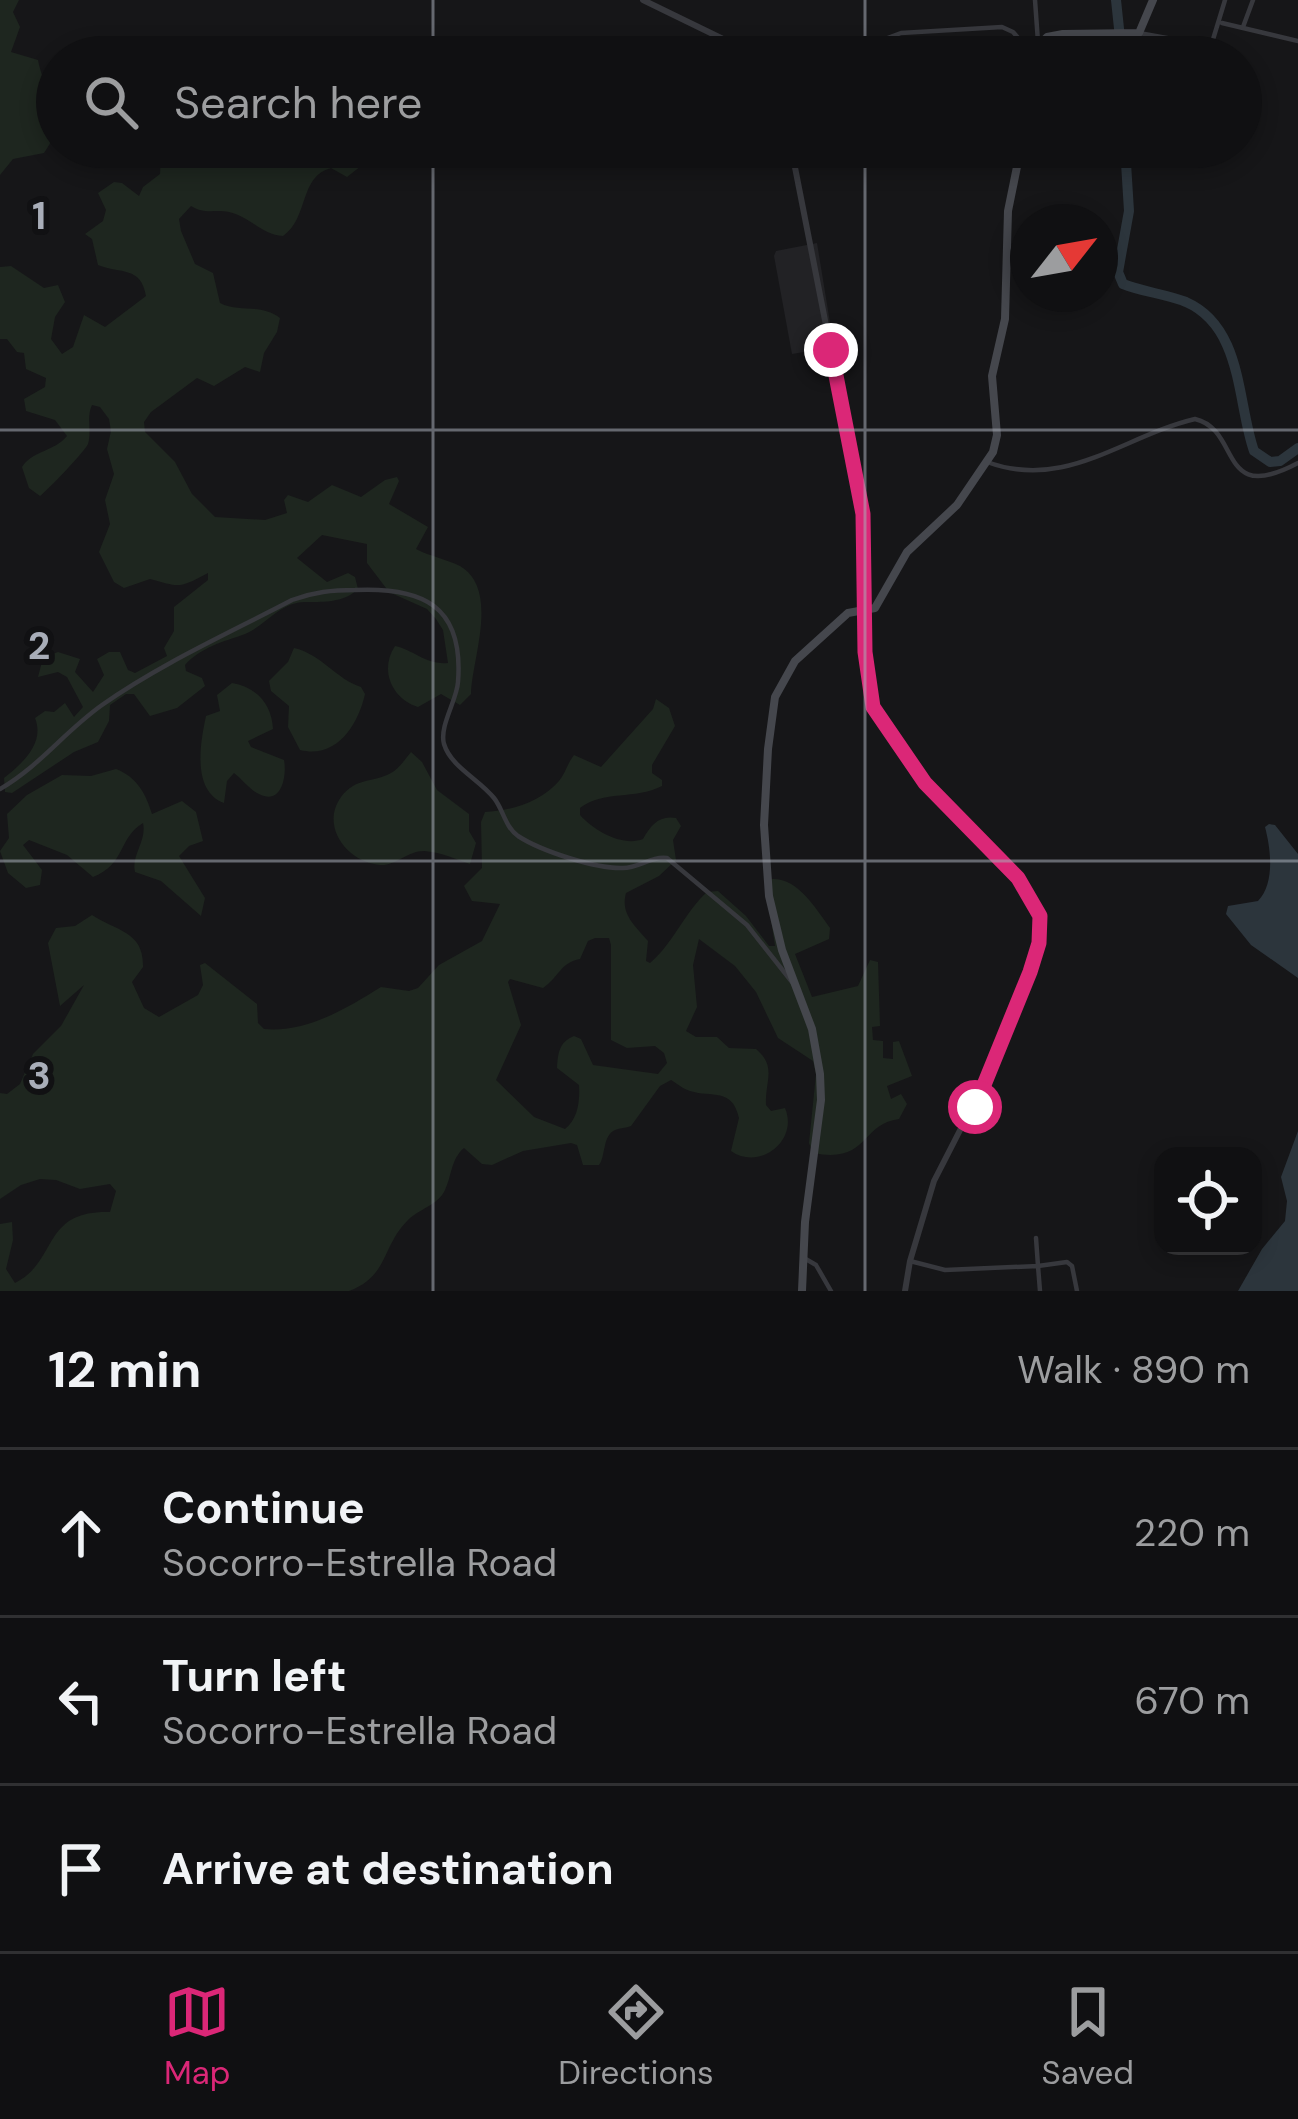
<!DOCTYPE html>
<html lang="en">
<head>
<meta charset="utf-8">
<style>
	:root { --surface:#101012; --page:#19191b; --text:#f1f3f6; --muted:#9c9d9f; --line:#303032; --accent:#db2777 }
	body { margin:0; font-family:"DM Sans",sans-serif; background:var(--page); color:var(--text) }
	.controls { position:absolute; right:36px; bottom:36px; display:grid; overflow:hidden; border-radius:24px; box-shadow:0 6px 18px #0003 }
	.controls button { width:108px; height:108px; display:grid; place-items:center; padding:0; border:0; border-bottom:3px solid var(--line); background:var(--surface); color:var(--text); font:60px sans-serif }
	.compass { position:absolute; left:1010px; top:204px; width:108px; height:108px; border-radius:50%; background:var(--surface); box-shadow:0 6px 18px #0003; rotate:59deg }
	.stop { position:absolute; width:36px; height:36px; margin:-27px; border:9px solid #db2777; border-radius:50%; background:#fff }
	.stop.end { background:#db2777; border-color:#fff; box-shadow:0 3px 12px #0008 }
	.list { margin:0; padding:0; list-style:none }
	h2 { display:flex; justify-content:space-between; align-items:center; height:156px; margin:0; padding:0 48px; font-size:51px }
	h2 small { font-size:39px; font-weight:400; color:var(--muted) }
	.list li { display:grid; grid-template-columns:78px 1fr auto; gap:36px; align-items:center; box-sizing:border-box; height:168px; padding:0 48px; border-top:3px solid var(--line) }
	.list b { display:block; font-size:45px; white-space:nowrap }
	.list p { margin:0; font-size:39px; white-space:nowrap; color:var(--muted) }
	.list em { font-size:39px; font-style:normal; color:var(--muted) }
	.icon { flex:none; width:66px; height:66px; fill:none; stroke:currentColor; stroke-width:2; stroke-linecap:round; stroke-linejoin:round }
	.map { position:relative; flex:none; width:1298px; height:1291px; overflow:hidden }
	.search { position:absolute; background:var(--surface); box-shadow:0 6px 18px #0003; left:36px; right:36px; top:36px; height:132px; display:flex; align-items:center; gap:30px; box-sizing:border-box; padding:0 42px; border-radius:66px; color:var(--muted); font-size:45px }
	.sheet { height:660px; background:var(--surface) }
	nav { display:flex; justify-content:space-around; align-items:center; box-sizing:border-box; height:168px; border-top:3px solid var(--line); background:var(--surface); font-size:33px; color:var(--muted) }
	nav a { display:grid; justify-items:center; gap:6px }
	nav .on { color:var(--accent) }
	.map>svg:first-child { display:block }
</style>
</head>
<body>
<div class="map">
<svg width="1298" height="1291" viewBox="0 0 1298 1291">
	<rect width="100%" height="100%" fill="#161618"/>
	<path fill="#222225" d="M 817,243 L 834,347 L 792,354 L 774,256 L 776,251 Z"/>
	<path fill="#1e261f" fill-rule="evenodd" d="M 0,0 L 19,0 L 13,12 L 20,27 L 11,52 L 38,60 C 45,99 73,112 44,153 L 13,159 L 0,175 Z
		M 152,147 L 343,147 L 348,162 L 361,166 L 347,177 L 331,168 C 299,176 309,218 283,236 C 262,235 249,216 229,212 C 214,209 206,215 191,206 L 179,219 L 181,231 L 195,264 L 213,273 L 220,303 C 239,313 261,303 280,318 L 277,332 L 264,353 L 260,372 L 245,367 L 214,386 L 197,378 L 151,412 L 144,422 L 145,432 L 175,462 L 192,494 L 215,517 L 265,520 L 287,513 L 284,500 L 288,495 L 308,502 L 332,485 L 361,497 L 385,480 L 397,477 L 399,481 L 389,504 L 428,527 L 416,549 C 429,556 446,559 460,566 C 500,590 472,658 471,694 L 460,705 L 441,694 L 418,707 C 392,699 379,670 395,646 C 414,650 426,665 448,663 L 443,630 L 436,619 L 427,609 L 389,592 L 367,563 L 367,544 L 322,535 L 297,558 L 327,582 L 348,573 L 355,577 L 358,589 C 344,603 322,602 305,602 C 280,602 265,626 245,634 C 223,642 201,647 185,665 L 186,671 L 202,678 L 205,686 L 177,708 L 150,716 L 134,694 L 126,694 L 110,705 L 109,721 L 98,742 L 74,752 L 12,793 L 5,792 L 4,778 C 23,763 45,743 35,718 L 45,711 L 54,712 L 65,703 L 74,717 L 83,707 L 67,677 L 58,672 L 38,677 L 43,658 L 58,652 L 80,659 L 75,672 L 93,692 L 104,675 L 97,659 L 109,652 L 120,652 L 128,670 L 135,673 L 167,656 L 164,648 L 174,631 L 174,607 L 208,580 L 208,573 C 178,589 180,587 150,579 L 124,588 L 114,582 L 99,552 L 110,524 L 105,500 L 114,474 L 107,449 L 111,431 L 109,419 L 100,407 L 92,405 C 86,418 92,431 88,444 C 86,450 47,491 40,496 L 29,488 L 22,467 C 33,450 54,452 67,436 L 55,420 L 26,411 L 24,399 L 45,387 L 46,378 L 26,369 L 24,353 L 17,352 L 7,339 L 0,339 L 0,267 L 11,266 L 44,288 L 58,285 L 65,302 L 55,317 L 51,339 L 62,354 L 73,347 L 84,315 L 105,327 L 146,296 C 141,266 121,274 98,265 L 92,239 L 85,234 L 103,221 L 106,210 L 98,193 L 114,182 L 122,183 L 139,196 L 143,187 L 160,174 L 161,157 Z
		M 294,648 C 321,654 336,679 361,687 L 365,694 C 358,725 337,759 300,750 L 288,727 L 289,706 L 271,691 L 269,681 L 288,662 Z
		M 232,683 C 257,687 272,705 273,729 L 248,741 L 251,747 L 284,760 C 287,775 282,806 259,794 C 250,790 242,779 234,773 L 227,781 L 224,803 C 192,791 200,744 206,716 L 220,711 L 217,695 Z
		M 656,699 L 669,708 L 675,726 L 652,765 L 652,773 L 662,780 L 662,786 C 635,800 603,790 580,808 L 580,815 C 594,831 623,847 643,839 C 651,825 659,815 676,818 L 681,826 L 673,840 L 676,860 L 659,876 L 626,893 C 620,915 636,926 648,941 L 646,961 L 650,963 C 673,944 684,913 707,892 L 718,891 L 746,916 L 769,946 L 775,946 L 765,880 C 795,873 814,906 830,928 L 829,939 L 795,954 L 812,997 L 858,986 L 870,960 L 878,962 L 880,1026 L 872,1027 L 873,1040 L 883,1041 L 883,1058 L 893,1059 L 893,1042 L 899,1041 L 912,1076 L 887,1086 L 891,1099 L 901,1094 L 907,1104 L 899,1119 C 860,1124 869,1164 813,1153 L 809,1143 L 816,1074 L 813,1061 L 778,1038 L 756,992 L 735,966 L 699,939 L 693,965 L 697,1007 L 686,1031 L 696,1037 L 717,1037 L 729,1048 L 756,1049 C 777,1067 765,1080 766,1105 L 771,1111 L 785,1108 C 799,1141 759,1171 731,1151 L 739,1118 C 732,1087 712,1098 690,1091 C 683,1089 678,1084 671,1080 L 660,1086 L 631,1126 C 626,1128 620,1128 615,1130 C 602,1136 606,1156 599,1165 L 583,1165 L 577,1145 L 571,1143 L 523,1151 L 492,1165 L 482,1164 L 464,1148 C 451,1159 452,1175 445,1190 C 438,1205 419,1209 408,1220 C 381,1247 389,1276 349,1291 L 0,1291 L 0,1224 L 12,1222 L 13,1240 L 6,1269 L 15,1283 C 59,1261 41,1210 110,1212 L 116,1191 L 110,1184 L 80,1189 L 56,1180 L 40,1179 L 21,1185 L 0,1199 L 0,1093 L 7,1094 L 20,1084 L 33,1054 L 61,1026 L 84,985 L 60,1006 L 48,943 L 56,928 L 75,926 L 92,915 C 116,931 144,931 143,967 L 132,982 L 144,1008 L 159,1017 L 198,995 L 203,985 L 200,965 L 205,963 L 257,1004 L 258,1023 L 264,1029 C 307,1033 347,1008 381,987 L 409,991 L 418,988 L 439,965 L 482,941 L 500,904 L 472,901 L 464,886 L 482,868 L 481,822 L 485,812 C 511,811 541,802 559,781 C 565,774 567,764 574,755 L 601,767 L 653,709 ZM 595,938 L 609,938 L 611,945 L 611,1040 L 627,1048 L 655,1046 L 664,1053 L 667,1063 L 658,1074 L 593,1065 L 581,1039 L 574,1036 C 559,1042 558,1053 557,1068 L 579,1085 C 580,1101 578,1119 565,1129 L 534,1117 L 496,1080 L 521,1025 L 508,982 L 510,979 L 543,988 C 558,978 561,962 580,959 L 588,941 Z
		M 411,752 L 422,762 L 437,790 L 469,814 L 469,831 L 476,843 L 470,864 C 455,859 441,852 424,851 C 407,851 396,866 380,865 C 347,862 320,826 341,797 C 356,777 373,783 391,773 C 399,769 406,758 411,752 Z
		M 116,769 C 137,777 146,794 152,814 L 182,801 L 196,812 L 203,841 L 189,846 L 179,856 L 205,898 L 201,916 L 161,881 L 135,872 C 131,855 147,841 143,823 C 118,838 126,864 93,877 L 67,855 L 29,840 L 23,845 L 42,870 L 40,885 L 26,888 L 8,873 L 0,851 L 9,838 L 7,814 L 27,795 L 62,775 L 91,776 Z"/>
	<path fill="#2c353c" d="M 1269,824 L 1275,825 L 1298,854 L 1298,978 L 1251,945 L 1226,914 L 1228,906 L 1258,901 C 1275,883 1271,850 1265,827 Z
		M 1298,1131 L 1298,1291 L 1238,1291 L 1262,1249 L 1285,1221 L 1287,1201 L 1281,1177 Z"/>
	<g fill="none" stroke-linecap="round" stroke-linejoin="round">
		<path stroke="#2c353c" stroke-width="10" d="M 1116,0 L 1122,57
			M 1125,147 L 1129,211 L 1118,272 L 1123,284 C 1143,292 1166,294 1186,302 C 1243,327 1237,403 1254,451 L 1270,462 L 1280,461 L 1298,448"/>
		<path stroke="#37383d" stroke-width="4.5" d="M 1035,0 L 1038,42
			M 1222,23 L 1298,41
			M 1243,27 L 1253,0
			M 1139,33 L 1211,46 L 1225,0
			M 775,57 L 795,49 L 866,46 L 901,33 L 1002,27 L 1013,32 L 1034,56
			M 987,462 C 1066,491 1123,436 1195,419 C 1242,430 1217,506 1298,463
			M 0,789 C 41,765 64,732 102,705 C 160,664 229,633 292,600 C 314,592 332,590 355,590 C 422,587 464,605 458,682 C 457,700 439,726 444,744 C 451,767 479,779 494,798 C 503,809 505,827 518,836 C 541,851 596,869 623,868 C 639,868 651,856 667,858 L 747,925 L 792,982
			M 804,1258 L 816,1265 L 831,1291
			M 910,1261 L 945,1270 L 1038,1266 L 1036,1238
			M 1040,1291 L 1038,1266 L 1067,1262 L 1072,1266 L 1077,1291"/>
		<path stroke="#37383d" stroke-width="6" d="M 643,0 L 723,39 L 745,57
			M 791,147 L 863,514 L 865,652 L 873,707 L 925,783 L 1018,878 L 1038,909 L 1041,922 L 1036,953 L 998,1056 L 934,1181 L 910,1261 L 905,1291"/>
		<path stroke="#45474d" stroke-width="8" d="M 1037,57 L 1038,46 L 1047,37 L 1063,34 L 1139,33 L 1153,0
			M 802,1291 L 805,1222 L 821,1100 L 820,1074 L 812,1029 L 782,950 L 769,896 L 764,825 L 768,749 L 775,697 L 795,661 L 848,613 L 875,608 L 907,552 L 957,505 L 993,452 L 997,435 L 992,376 L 1005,319 L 1008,211 L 1021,147"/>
	</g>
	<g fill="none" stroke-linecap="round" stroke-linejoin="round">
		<path stroke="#db2777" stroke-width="15" d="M 831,350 L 863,514 L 865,652 L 873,707 L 925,783 L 1018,878 L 1040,916 L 1039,943 L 1030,972 L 975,1107"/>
	</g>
	<path fill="none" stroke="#a8adb8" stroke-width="3" stroke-opacity="0.55" d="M 433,0 L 433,57M 865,0 L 865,57M 433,147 L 433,1291M 865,147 L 865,1291M 0,430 L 1298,430M 0,861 L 1298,861"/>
	<g font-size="39" text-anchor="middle" font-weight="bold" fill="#a8adb8" stroke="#111113" stroke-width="12" stroke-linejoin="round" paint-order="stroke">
		<text x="39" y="229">1</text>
		<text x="39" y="659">2</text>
		<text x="39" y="1089">3</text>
	</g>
</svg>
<div class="controls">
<button><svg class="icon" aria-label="locate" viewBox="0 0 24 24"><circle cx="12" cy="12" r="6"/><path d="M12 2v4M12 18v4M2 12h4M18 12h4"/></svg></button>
</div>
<svg class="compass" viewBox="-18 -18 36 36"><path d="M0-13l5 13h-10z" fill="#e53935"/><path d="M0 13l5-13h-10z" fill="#9c9d9f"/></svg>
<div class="stop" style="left:975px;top:1107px"></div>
<div class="stop end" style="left:831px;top:350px"></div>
<div class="search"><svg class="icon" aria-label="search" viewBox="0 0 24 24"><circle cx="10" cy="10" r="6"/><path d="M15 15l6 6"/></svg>Search here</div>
</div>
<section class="sheet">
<h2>12 min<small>Walk · 890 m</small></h2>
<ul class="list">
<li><svg class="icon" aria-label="ahead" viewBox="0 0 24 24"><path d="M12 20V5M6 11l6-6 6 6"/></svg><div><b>Continue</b><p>Socorro-Estrella Road</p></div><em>220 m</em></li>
<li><svg class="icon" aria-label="left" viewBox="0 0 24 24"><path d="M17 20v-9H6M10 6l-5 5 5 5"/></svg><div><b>Turn left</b><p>Socorro-Estrella Road</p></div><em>670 m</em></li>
<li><svg class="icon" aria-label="arrive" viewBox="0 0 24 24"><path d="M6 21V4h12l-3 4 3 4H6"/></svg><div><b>Arrive at destination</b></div></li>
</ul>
</section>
<nav>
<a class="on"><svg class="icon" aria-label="map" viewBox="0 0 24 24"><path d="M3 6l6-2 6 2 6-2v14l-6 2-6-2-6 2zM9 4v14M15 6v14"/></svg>Map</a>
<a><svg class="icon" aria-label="directions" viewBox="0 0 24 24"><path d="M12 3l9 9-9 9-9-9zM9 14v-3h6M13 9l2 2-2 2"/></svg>Directions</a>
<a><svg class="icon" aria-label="saved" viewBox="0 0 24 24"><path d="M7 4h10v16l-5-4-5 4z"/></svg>Saved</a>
</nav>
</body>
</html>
